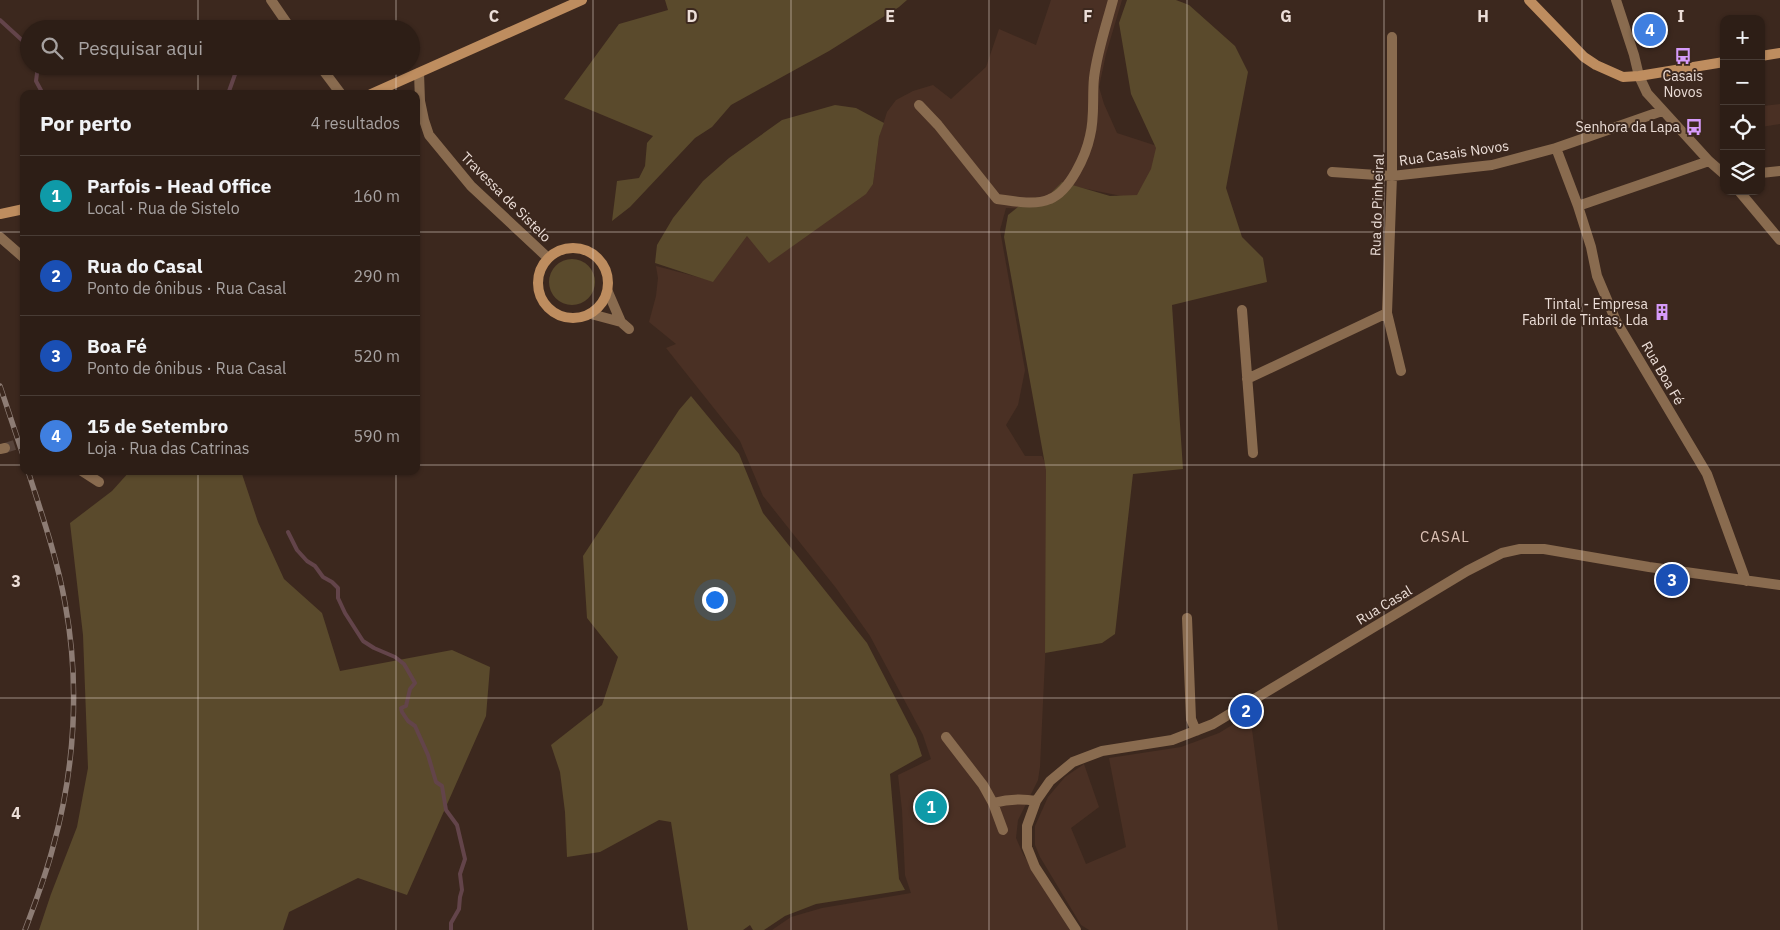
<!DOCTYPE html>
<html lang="pt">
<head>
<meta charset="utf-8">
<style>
	:root { --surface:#2d1e16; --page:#392b23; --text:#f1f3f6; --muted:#a7a2a1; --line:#483c35; --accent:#0b8043 }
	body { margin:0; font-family:"IBM Plex Sans",sans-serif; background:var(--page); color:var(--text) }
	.controls { position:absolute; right:15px; top:15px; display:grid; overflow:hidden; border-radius:10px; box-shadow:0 1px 4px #0004 }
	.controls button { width:45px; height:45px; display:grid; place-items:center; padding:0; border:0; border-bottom:1px solid var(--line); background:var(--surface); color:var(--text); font:25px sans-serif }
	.you { position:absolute; left:714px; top:599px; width:18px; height:18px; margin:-12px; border:4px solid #fff; border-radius:50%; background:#1a73e8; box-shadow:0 0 0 8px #1a73e833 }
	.badge { display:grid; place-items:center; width:32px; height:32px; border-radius:50%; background:var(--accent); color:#fff; font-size:16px; font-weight:700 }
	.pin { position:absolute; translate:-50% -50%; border:2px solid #fff; box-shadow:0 1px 5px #0006 }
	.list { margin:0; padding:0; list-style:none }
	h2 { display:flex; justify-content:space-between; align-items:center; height:65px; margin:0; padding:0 20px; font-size:21px }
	h2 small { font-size:16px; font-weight:400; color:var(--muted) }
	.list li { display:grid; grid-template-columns:32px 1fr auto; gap:15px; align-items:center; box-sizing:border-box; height:80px; padding:0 20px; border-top:1px solid var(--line) }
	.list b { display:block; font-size:19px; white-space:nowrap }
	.list p { margin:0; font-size:16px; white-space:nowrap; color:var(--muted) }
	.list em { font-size:16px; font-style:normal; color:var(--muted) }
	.icon { flex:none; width:28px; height:28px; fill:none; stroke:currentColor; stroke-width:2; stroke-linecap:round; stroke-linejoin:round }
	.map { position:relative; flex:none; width:1780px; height:930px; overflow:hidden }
	.search { position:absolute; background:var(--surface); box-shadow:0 1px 4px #0004; left:20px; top:20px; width:400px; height:55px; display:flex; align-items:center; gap:12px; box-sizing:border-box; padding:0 18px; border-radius:28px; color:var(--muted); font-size:19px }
	.panel { position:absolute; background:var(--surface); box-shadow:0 1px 4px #0004; left:20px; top:90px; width:400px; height:385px; border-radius:10px }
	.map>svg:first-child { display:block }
</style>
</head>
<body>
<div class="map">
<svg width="1780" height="930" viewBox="0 0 1780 930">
	<rect width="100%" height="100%" fill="#3c281e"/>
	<path fill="#4a3024" d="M 1051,0 L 1122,0 L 1106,54 L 1099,87 L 1104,104 L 1117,133 L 1160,147 L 1146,201 L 1077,187 L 1031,209 L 1006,208 L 1000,230 L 1025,370 L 1018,405 L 1006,425 L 1025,456 L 1042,456 L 1049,471 L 1049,574 L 1040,767 L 1038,780 L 1018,820 L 1016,838 L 1023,854 L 1070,930 L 772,930 L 791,917 L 822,908 L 911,893 L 905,875 L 902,810 L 898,775 L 931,759 L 923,735 L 870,636 L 836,588 L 763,496 L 740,441 L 666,348 L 676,344 L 649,322 L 656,296 L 658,278 L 656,266 L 713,281 L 747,236 L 873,184 L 879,137 L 887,112 L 896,100 L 913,91 L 933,85 L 951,99 L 986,67 L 999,29 L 1036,45 Z
		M 1780,104 L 1780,124 L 1761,127 L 1761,105 L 1763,106 Z
		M 1250,714 L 1278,930 L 1089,930 L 1081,925 L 1040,857 L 1035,845 L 1035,826 L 1048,797 L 1065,777 L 1084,764 L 1099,807 L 1071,828 L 1086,864 L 1126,847 L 1109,758 L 1181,747 L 1219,733 Z"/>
	<path fill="#5a4a2c" d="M 665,0 L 907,0 L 899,7 L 829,51 L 731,105 L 712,127 L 695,138 L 630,207 L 612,221 L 617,181 L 639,178 L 645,166 L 647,143 L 653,136 L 564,99 L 619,24 L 668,10 Z
		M 1127,0 L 1176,0 L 1189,5 L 1235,46 L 1248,72 L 1226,188 L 1242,237 L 1263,258 L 1267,282 L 1172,305 L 1183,469 L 1133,474 L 1115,634 L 1102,643 L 1045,653 L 1046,470 L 1004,237 L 1008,215 L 1029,198 L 1047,197 L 1062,182 L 1110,196 L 1137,195 L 1151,169 L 1156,148 L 1131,94 L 1119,23 Z
		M 835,105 L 856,108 L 884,123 L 879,137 L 873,184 L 866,194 L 769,263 L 747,236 L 713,282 L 655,263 L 657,245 L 673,218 L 703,181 L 729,158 L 782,120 Z
		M549 282a23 23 0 1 1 46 0a23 23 0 1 1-46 0Z
		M 691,396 L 739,454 L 763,513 L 867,643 L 916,738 L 922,756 L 890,774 L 899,879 L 905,890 L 816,904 L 785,916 L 764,930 L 753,930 L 750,925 L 743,930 L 688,930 L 671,822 L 659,820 L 600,852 L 567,857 L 565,812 L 560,772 L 551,745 L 602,705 L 618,657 L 587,618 L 583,556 L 679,410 Z
		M 130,471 L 241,471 L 258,522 L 284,579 L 322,613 L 340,671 L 452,650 L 490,667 L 486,716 L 407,895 L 358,878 L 289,912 L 283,930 L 39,930 L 51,894 L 77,827 L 88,768 L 83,635 L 70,523 L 112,491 Z"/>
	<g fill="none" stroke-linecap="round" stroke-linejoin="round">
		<path stroke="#63444a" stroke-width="4" d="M 0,20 L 24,42 L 29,49
			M 38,66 L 36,81 L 43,94
			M 228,94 L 238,66
			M 288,532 L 297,550 L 307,561 L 315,566 L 323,577 L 332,582 L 338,588 L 338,598 L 345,613 L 363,641 L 374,648 L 395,657 L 404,664 L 415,683 L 410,689 L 406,706 L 401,708 L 402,712 L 408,721 L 415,726 L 428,755 L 436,782 L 442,786 L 446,810 L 457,825 L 465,859 L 460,874 L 462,890 L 460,897 L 459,909 L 451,923 L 451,930"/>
		<path stroke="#56433a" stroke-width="10" stroke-dasharray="10 5" stroke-linecap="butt" d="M 5,448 L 24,442"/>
		<path stroke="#896b4f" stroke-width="10" d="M 271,0 L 291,29
			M 1616,0 L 1634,55 L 1639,76 L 1647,93 L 1709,161 L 1724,174
			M 1392,37 L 1392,176 L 1387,313 L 1401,371
			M 320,66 L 341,94
			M 419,73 L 420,101 L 424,120 L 429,135 L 471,186 L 548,258
			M 919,105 L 938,125 L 997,199 C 1014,201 1034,206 1050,199 C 1070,191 1086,155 1090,136 C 1095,117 1092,97 1094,78 C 1097,52 1106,26 1113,0
			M 1556,148 L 1578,206 L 1591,247 L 1597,276 L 1616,321 L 1707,474 L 1746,581
			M 1332,172 L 1392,176 L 1492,165 L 1556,148 L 1662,111
			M 1761,173 L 1780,171
			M 1739,191 L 1780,240
			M 1578,206 L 1709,161
			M 0,237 L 24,258
			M 608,292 L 621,322 L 629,329
			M 1242,310 L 1253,453
			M 591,314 L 621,322
			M 1247,379 L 1387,313
			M 0,449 L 5,448
			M 82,471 L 99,482
			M 1187,618 L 1191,719 L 1196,731
			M 946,737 L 983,785 L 993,803 C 1008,799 1020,798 1036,801
			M 993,803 L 1003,830
			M 1076,930 L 1035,867 L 1027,847 L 1027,826 L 1036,801 L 1050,781 L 1073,762 L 1102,751 L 1172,740 L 1213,724 L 1467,571 L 1502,553 L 1520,549 L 1544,549 L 1649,567 L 1780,585"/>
		<path stroke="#be8d5f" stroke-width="10" d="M 1529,0 L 1584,57 L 1596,65 L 1623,77 L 1639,76 L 1724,62
			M 1761,56 L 1780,53
			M 371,94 L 582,0
			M 0,214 L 24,209
			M538 283a35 35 0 1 1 70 0a35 35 0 1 1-70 0Z"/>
		<g stroke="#8d7c74" stroke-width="5.5">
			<path id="rail" d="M 0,386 L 24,458
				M 25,930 C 35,903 46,875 53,847 C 75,769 80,683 65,603 C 57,558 42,515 28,471"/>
		</g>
		<use href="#rail" stroke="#3c281e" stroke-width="4" stroke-dasharray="11" stroke-linecap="butt"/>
	</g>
	<path fill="none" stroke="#ecded8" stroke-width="1" stroke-opacity="0.55" d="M 198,0 L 198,29M 396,0 L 396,29M 593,0 L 593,930M 791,0 L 791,930M 989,0 L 989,930M 1187,0 L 1187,930M 1384,0 L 1384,930M 1582,0 L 1582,930M 198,66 L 198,94M 396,66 L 396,94M 0,232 L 24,232M 416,232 L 1780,232M 0,465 L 24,465M 416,465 L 1780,465M 198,471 L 198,930M 396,471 L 396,930M 0,698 L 1780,698"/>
	<defs>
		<g id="bus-bare" transform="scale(1.35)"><path d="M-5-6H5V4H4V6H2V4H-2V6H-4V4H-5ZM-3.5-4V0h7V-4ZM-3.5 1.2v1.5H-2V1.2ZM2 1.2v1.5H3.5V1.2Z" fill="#d69bfa" stroke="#3c281e" stroke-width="2.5" paint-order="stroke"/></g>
		<g id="building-bare" transform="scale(1.35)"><path d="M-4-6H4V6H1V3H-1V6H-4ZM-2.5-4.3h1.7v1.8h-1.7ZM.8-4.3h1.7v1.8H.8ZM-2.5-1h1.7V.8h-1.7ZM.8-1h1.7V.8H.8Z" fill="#d69bfa" stroke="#3c281e" stroke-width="2.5" paint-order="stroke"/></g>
	</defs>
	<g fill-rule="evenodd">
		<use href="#bus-bare" x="1683" y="56"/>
		<use href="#bus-bare" x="1694" y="127"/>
		<use href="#building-bare" x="1662" y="312"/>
	</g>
	<g text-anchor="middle" stroke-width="4" stroke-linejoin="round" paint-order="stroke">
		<g font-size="14" fill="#ecded8" stroke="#3c281e" text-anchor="end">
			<text x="1683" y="81" text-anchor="middle">Casais<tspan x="1683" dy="16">Novos</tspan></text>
			<text x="1680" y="132">Senhora da Lapa</text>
			<text x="1648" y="309">Tintal - Empresa<tspan x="1648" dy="16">Fabril de Tintas, Lda</tspan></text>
		</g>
		<g font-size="14" fill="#ecded8" stroke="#3c281e">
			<text transform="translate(1454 153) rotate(-8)" y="5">Rua Casais Novos</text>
			<text transform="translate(506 197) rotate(45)" y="5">Travessa de Sistelo</text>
			<text transform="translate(1377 205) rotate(-88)" y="5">Rua do Pinheiral</text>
			<text transform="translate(1663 373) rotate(60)" y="5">Rua Boa Fé</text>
			<text transform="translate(1384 605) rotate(-31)" y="5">Rua Casal</text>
		</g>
		<g font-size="15" letter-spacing="1" fill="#dcc1b4" stroke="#3c281e">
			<text x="1445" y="542">CASAL</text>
		</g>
	</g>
	<g font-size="16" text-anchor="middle" font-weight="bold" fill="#ecded8" stroke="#3c281e" stroke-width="4" stroke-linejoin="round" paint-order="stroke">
		<text x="494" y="22">C</text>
		<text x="692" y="22">D</text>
		<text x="890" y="22">E</text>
		<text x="1088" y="22">F</text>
		<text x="1286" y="22">G</text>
		<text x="1483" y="22">H</text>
		<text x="1681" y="22">I</text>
		<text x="16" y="587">3</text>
		<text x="16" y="819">4</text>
	</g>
</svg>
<div class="controls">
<button>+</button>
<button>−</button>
<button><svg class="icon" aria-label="locate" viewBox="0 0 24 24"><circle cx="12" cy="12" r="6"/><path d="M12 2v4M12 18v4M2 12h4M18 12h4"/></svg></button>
<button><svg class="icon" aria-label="layers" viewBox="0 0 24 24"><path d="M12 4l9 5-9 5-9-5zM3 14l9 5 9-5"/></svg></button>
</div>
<div class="you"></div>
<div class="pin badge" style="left:931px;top:807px;background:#0f9aa8">1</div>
<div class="pin badge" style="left:1246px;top:711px;background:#1a4fb4">2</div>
<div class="pin badge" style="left:1672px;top:580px;background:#1a4fb4">3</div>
<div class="pin badge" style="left:1650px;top:30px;background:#3f7fe0">4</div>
<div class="search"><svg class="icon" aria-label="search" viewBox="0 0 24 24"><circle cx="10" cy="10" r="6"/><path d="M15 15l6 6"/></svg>Pesquisar aqui</div>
<section class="panel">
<h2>Por perto<small>4 resultados</small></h2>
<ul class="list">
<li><span class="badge" style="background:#0f9aa8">1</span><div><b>Parfois - Head Office</b><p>Local · Rua de Sistelo</p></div><em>160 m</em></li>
<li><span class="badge" style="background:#1a4fb4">2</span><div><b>Rua do Casal</b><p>Ponto de ônibus · Rua Casal</p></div><em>290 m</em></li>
<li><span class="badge" style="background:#1a4fb4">3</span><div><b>Boa Fé</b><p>Ponto de ônibus · Rua Casal</p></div><em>520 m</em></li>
<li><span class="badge" style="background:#3f7fe0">4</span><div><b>15 de Setembro</b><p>Loja · Rua das Catrinas</p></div><em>590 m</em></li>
</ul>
</section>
</div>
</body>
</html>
